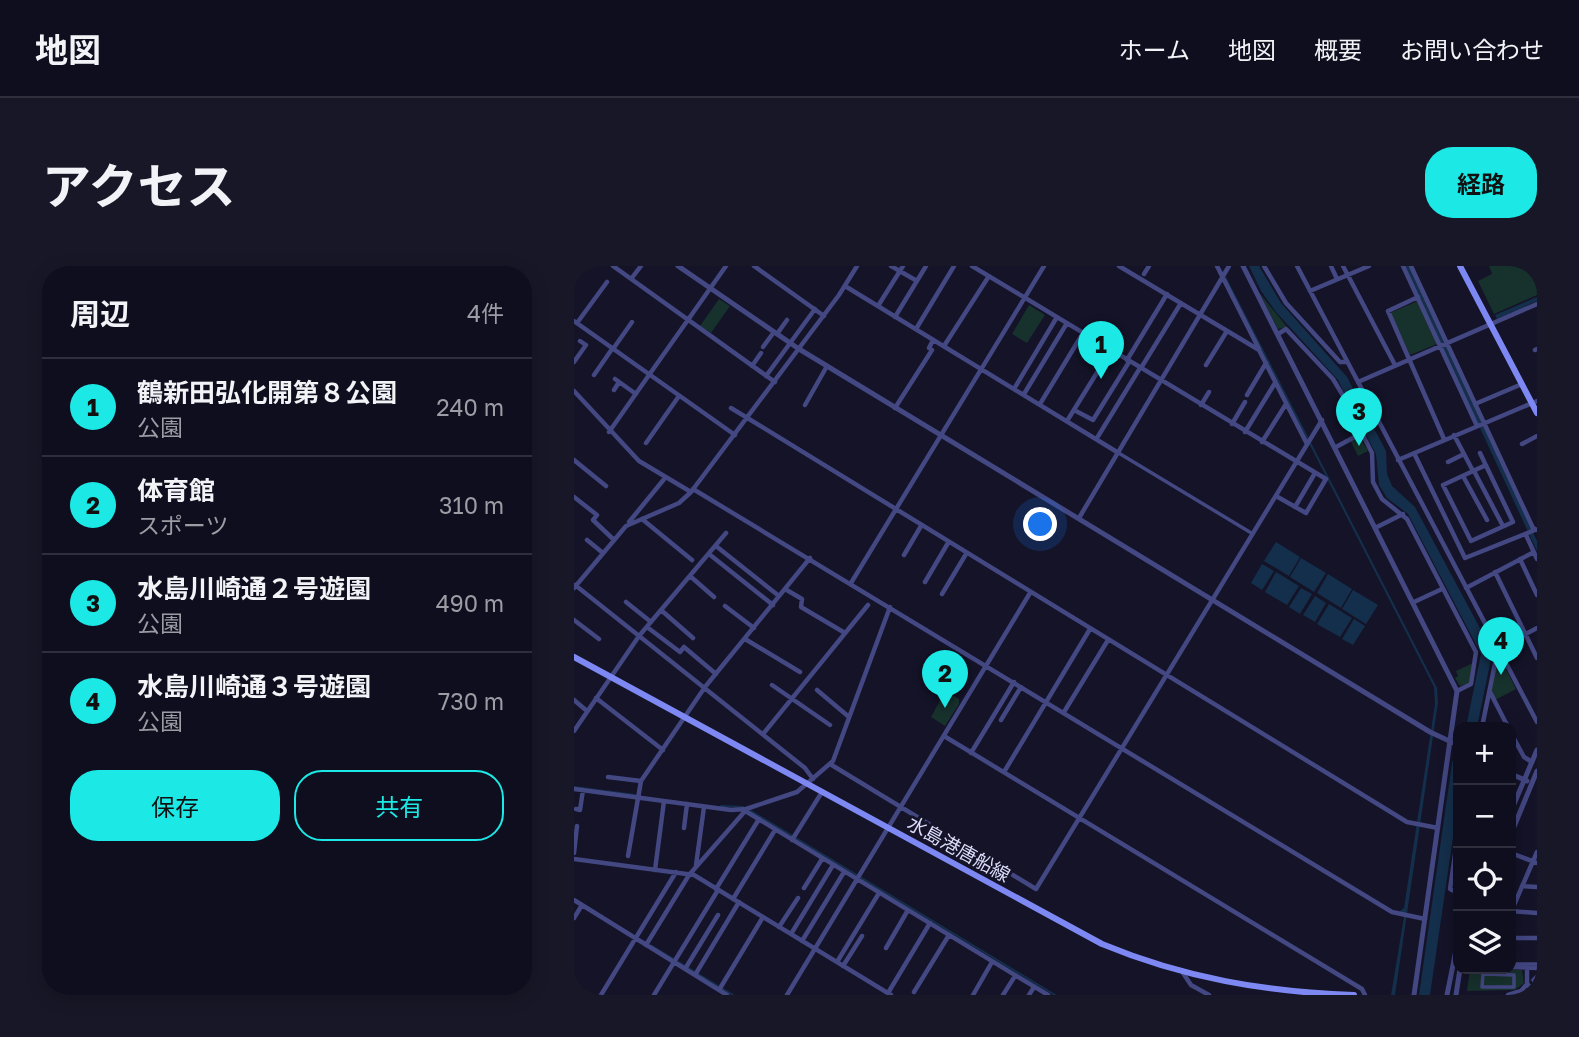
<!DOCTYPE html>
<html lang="ja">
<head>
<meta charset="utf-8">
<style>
	:root { --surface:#0f0e1e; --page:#181727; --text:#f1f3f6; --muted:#9b9ca4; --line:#2f2e3c; --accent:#1ce9e6 }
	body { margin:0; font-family:"Golos Text","Noto Sans JP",sans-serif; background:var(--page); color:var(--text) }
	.controls { position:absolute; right:21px; bottom:21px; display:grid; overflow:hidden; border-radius:14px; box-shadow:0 4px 18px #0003 }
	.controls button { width:63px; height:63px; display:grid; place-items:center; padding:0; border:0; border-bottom:2px solid var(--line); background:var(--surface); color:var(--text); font:35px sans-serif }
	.you { position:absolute; left:467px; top:259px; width:24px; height:24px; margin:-18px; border:5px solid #fff; border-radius:50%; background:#1a73e8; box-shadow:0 0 0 10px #1a73e833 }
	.badge { display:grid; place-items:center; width:46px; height:46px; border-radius:50%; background:var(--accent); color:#111; font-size:23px; font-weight:700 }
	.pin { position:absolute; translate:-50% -58px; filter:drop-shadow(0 2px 4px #0008) }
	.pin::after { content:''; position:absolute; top:37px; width:24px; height:21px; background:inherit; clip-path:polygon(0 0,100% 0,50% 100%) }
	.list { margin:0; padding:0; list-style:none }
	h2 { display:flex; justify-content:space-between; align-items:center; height:91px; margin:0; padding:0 28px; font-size:30px }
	h2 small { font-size:23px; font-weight:400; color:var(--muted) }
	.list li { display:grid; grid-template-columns:46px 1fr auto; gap:21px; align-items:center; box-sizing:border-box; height:98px; padding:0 28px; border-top:2px solid var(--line) }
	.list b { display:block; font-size:26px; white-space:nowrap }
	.list p { margin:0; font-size:23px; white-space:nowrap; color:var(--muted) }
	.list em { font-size:23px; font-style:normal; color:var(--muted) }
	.actions { display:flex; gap:14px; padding:21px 28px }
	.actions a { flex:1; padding:16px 0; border:2px solid var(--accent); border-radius:28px; text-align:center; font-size:24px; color:var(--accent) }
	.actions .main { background:var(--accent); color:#111 }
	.icon { flex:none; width:38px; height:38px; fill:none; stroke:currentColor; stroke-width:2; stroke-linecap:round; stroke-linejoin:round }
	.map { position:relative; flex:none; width:963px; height:729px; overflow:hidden; border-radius:28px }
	header { display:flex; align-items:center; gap:42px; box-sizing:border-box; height:98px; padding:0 35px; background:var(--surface); border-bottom:2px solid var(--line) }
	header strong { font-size:33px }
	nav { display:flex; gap:38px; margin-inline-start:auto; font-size:24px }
	.intro { display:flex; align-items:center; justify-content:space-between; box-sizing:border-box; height:168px; padding:0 42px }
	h1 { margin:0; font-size:49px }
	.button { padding:18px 32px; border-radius:28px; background:var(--accent); color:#111; font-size:24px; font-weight:700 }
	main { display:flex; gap:42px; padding:0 42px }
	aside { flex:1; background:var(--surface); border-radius:28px; box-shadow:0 4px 18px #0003 }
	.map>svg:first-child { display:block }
</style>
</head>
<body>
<header>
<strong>地図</strong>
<nav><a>ホーム</a><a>地図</a><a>概要</a><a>お問い合わせ</a></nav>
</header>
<div class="intro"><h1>アクセス</h1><a class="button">経路</a></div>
<main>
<aside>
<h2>周辺<small>4件</small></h2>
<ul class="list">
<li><span class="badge">1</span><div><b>鶴新田弘化開第８公園</b><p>公園</p></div><em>240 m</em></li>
<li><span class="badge">2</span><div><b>体育館</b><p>スポーツ</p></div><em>310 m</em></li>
<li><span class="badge">3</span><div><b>水島川崎通２号遊園</b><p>公園</p></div><em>490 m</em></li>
<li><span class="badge">4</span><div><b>水島川崎通３号遊園</b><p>公園</p></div><em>730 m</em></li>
</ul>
<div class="actions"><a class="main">保存</a><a>共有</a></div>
</aside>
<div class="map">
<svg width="963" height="729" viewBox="0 0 963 729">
	<rect width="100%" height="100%" fill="#141328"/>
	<path fill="#17312d" d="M 915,0 L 963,0 L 963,29 L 920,48 L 904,15 L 918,8 Z
		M 684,25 L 713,61 L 704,63 Z
		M 145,33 L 156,40 L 137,67 L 126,60 Z
		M 844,35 L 863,78 L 836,89 L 816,47 Z
		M 455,39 L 471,49 L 453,77 L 438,68 Z
		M 785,170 L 794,185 L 784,190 L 776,174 Z
		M 923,394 L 927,394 L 942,423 L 921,434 L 917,427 Z
		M 899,397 L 895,417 L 886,420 L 881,412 L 884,410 L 882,405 Z
		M 373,426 L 385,433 L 385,438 L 371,460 L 357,451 L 370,427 Z
		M 896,703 L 948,704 L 950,717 L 941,724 L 893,725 Z"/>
	<path fill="#142f4b" d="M 644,0 L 651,9 L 863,422 L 864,436 L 821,729 L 817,729 L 830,651 L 826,645 L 830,642 L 861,438 L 860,421 Z
		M 675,0 L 685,0 L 707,37 L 773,111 L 812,185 L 813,208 L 818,220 L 841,241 L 907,364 L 917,393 L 903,461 L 892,461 L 907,388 L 834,248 L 813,232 L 805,219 L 802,188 L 764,114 L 702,46 L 687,25 Z
		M 831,0 L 835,0 L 963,275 L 963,285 Z
		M 963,31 L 963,35 L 923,53 L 921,49 Z
		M 702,276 L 726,291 L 715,310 L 690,295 Z
		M 727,292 L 752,307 L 740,326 L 716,311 Z
		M 688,298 L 700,305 L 688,324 L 677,317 Z
		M 702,306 L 725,320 L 713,339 L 691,326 Z
		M 754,308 L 778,323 L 767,342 L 743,327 Z
		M 727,322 L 738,328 L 726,348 L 715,341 Z
		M 779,324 L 804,339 L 792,358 L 768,343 Z
		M 741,330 L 752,337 L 741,356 L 729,349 Z
		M 755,338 L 778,352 L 766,371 L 743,358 Z
		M 780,353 L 791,360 L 779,379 L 768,373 Z
		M 884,478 L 884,537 L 856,729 L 845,729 L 878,497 Z"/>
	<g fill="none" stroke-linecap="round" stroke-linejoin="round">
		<path stroke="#142f4b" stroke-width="2" d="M 0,521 L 61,529
			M 147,540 L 169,541
			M 177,545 L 481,729
			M 78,680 L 159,729"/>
		<path stroke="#434782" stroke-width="3.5" d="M 543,186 L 679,268
			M 937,698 L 963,698
			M 909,708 L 940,709 L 940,721 L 908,721 Z
			M 963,710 L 959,714 L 963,721"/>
		<path stroke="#434782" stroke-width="4.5" d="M 39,0 L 201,116
			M 180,0 L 250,50
			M 317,0 L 343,15
			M 398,0 L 752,213 L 732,247 L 702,230
			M 545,0 L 685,84 L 733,178
			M 643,0 L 685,83
			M 690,0 L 712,37 L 766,96 L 773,96
			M 723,0 L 963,456
			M 757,0 L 763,13
			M 769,0 L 821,99
			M 829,0 L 903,160
			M 837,0 L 959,262 L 963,264
			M 0,7 L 5,0
			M 570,8 L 575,0
			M 57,13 L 67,0
			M 271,20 L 543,186
			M 736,25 L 795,0
			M 844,31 L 814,45 L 870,173
			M 304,40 L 329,0
			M 321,51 L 352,0
			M 0,55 L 161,169
			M 3,57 L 33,16
			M 342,63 L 380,0
			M 203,68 L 213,54
			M 704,68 L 712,63 L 759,113 L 768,128 L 798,187 L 799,216 L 808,233 L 833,253 L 902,386 L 897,418 L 883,425
			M 370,80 L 415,10
			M 189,81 L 200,66
			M 39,83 L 58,56
			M 961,84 L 963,83
			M 553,94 L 593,28
			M 0,96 L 12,79 L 6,75
			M 632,99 L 653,65
			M 178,100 L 187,87
			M 567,102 L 607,37
			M 20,109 L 38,83
			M 75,109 L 152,0
			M 192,110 L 241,43
			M 41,113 L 62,128
			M 784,116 L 963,38
			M 440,123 L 483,51
			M 40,124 L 45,116
			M 0,125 L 65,195 L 117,226
			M 450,128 L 493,57
			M 673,129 L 692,97
			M 466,138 L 509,67
			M 901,138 L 948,118
			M 231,139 L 253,100
			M 627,139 L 635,126
			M 157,142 L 833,556 L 864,562
			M 321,142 L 358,84 L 355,82 L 359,74
			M 500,144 L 519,154 L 555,96
			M 493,155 L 537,84
			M 658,158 L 671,136
			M 35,166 L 75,109
			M 671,166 L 701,117
			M 880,169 L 899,205
			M 523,172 L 566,102
			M 688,176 L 712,138
			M 72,177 L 105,130
			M 948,178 L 963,170
			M 762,181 L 788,167
			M 840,187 L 891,292 L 961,264
			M 906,187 L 939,256 L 897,275 L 869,219 L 912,199
			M 0,194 L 32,220
			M 824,194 L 963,135
			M 874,196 L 890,188
			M 900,205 L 929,260
			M 889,210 L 913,254
			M 119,223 L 818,646 L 851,653
			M 0,231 L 23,249 L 19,254 L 40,274
			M 721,241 L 741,207
			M 505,252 L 655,0
			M 68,253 L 118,294
			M 55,256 L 91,212
			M 803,261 L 829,248
			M 952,269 L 963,293
			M 13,274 L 29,287
			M 142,280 L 205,330
			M 135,288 L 199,339
			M 330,289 L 347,260
			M 946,293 L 963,329
			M 921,306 L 963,392
			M 116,310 L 140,331
			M 351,316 L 374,277
			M 277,317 L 470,0
			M 1,319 L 231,502 L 239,513
			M 0,322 L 52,260 L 105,237 L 117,226 L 265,29 L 283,0
			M 892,322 L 960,286
			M 211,323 L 228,333 L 227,341 L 271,367
			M 368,328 L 392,288
			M 52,336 L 77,356
			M 840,336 L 868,323
			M 151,340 L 180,362
			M 87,344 L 119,372
			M 0,354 L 25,373
			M 73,361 L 106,386 L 110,381 L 142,408
			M 171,373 L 226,406
			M 198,419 L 256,459
			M 243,424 L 275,451
			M 916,426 L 934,461
			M 22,432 L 89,484
			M 0,434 L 13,445
			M 490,446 L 534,374
			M 427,454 L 447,421
			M 908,461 L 924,383 L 963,362
			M 0,465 L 65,370 L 152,267
			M 937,467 L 950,491 L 958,496
			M 189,468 L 294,339
			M 370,470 L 788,723 L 791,729
			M 397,487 L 440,416
			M 256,498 L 462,623 L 748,154
			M 430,506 L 516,363
			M 34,511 L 67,515 L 131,421 L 236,292
			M 0,523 L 157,544 L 172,543 L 223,526 L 259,495 L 316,341
			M 2,543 L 6,544 L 9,524
			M 173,546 L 474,729
			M 110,562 L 113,538
			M 884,568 L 876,623 L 884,627
			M 218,574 L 248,526
			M 0,587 L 3,560
			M 937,587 L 963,597
			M 54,590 L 67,515
			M 0,593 L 120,609 L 317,729
			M 122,599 L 130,541
			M 81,604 L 90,535
			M 948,620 L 963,621
			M 230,622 L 248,593
			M 142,623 L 185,553
			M 159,633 L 201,564
			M 0,634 L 153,729
			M 937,645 L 963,647
			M 937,646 L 963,586
			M 0,652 L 8,639
			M 205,661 L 224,632
			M 217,668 L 259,599
			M 937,672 L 963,672
			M 228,675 L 270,606
			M 72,679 L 115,609 L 172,544
			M 312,682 L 334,644
			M 263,696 L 305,627
			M 269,700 L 288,670
			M 937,701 L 963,702
			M 111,703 L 144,649
			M 609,707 L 617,719 L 635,729
			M 121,709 L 165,636
			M 953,718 L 953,702
			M 145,724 L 189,651
			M 340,726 L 375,669
			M 314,727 L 356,657
			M 27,729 L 102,606
			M 80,729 L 144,624
			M 213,729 L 456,327
			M 399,729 L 418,696
			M 429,729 L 441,710
			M 455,729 L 460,721
			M 934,729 L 947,725 L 953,718 L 963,727"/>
		<path stroke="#434782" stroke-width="5" d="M 104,0 L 225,83 L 856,466 L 884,479
			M 669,0 L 883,425 L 840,729
			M 937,508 L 953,515
			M 937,545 L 963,484
			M 937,568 L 963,505
			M 873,729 L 884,674
			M 882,729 L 886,703"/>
		<path stroke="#7d88f3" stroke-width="6" d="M 886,0 L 963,147
			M 0,391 L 528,678 C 610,712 691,726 780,729"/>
	</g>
	<g text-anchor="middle" stroke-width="6" stroke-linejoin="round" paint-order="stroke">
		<g font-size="19" fill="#ddddfc" stroke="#141328">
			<text transform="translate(385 583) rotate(29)" y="7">水島港唐船線</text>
		</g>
	</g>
</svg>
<div class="controls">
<button>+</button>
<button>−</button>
<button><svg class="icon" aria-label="locate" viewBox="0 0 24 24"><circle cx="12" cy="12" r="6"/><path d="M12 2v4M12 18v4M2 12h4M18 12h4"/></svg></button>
<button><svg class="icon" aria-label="layers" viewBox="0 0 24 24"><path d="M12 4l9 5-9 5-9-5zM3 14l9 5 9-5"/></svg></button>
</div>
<div class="you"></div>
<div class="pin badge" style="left:527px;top:113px">1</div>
<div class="pin badge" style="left:371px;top:442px">2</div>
<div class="pin badge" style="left:785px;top:180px">3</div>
<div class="pin badge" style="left:927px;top:409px">4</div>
</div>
</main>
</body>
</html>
